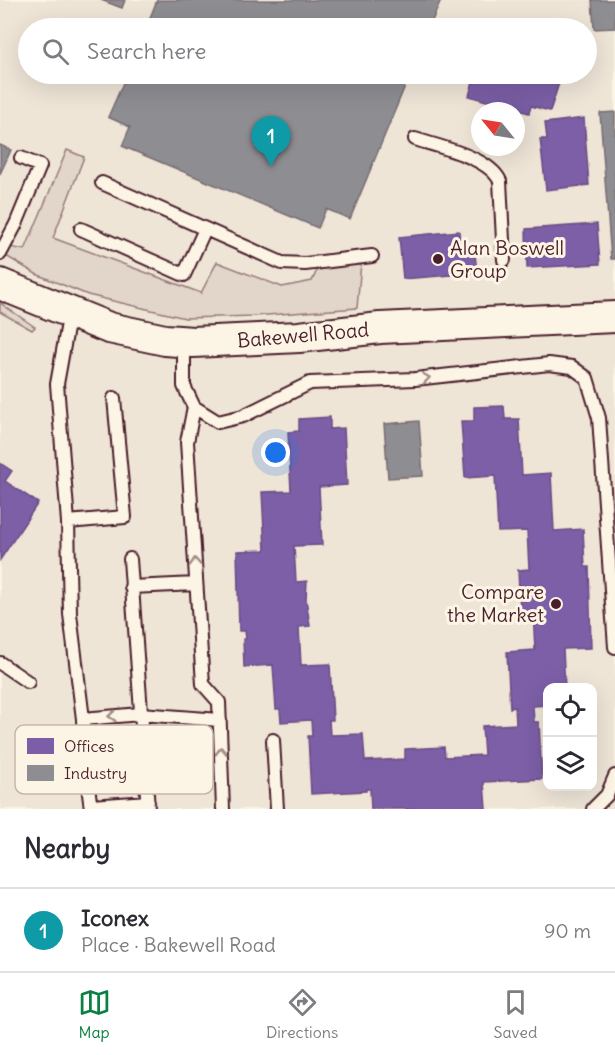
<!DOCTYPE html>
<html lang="en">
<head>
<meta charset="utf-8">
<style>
	:root { --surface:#fff; --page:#f2f2f3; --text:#2b2b33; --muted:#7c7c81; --line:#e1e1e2; --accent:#0b8043 }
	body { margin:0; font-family:Delius,sans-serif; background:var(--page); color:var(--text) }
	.controls { position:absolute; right:18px; bottom:18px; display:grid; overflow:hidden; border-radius:12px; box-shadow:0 6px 24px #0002 }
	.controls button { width:54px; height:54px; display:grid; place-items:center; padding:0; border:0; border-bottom:2px solid var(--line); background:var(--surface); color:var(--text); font:30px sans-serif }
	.compass { position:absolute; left:471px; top:102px; width:54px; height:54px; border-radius:50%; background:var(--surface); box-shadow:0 6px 24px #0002; rotate:300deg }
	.you { position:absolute; left:276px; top:453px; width:21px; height:21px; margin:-15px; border:4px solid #fff; border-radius:50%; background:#1a73e8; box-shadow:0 0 0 9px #1a73e833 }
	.badge { display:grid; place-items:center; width:39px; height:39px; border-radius:50%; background:var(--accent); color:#fff; font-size:20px; font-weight:700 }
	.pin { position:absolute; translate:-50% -50px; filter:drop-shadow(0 2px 3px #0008) }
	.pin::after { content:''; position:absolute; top:32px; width:21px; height:18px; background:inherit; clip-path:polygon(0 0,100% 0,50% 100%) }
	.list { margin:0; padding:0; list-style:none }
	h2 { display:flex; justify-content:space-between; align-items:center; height:78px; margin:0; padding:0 24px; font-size:26px }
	h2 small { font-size:20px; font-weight:400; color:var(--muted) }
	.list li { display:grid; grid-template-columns:39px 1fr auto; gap:18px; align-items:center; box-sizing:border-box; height:84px; padding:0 24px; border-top:2px solid var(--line) }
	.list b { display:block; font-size:22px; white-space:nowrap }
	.list p { margin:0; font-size:20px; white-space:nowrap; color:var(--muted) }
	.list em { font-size:20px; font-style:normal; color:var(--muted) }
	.icon { flex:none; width:33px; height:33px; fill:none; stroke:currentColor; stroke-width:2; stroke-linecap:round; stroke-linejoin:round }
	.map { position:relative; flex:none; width:615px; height:809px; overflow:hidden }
	.search { position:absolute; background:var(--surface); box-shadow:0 6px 24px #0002; left:18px; right:18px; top:18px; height:66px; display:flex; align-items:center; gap:15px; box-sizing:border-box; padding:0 21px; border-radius:33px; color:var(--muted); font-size:22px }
	.sheet { height:162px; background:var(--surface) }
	nav { display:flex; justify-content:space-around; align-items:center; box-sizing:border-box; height:84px; border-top:2px solid var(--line); background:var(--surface); font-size:16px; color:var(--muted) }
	nav a { display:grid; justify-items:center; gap:3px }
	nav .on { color:var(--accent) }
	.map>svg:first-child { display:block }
</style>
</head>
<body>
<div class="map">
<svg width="615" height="809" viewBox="0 0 615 809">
	<rect width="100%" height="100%" fill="#fcf5e5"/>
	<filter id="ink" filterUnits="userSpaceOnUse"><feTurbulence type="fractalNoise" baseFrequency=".0167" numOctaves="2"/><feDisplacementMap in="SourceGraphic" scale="12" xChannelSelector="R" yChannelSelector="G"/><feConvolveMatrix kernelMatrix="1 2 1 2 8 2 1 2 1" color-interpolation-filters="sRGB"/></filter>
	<g filter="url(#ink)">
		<path fill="#eee5d7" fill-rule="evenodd" d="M 0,0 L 615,0 L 615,809 L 0,809 ZM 28,28 L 586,28 L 586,74 L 28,74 ZM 480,111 L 516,111 L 516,147 L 480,147 ZM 548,688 L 592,688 L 592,786 L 548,786 Z"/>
		<path fill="#e2d5ca" stroke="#967a7a" stroke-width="1.5" d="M 67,150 L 84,157 L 53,238 L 201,293 L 217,262 L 282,287 L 312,281 L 318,268 L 361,263 L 357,308 L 254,316 L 185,318 L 88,295 L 36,274 L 6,256 L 10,247 L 25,250 Z
			M 0,303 L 35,327 L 32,330 L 0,312 Z"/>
		<path fill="#7b5ea7" stroke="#6c4b82" stroke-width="1.5" d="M 475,74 L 548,74 L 561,77 L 550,111 L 531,106 L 529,113 L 469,96 Z
			M 584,118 L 589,185 L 546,190 L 540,139 L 547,139 L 545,123 Z
			M 597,224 L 600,264 L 527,268 L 526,229 Z
			M 459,231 L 460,245 L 474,244 L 477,273 L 403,279 L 399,237 Z
			M 504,406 L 505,419 L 519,419 L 522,475 L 551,473 L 554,531 L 583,529 L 585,567 L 589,567 L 591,648 L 563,649 L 565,688 L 548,688 L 548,705 L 533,706 L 534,722 L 539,722 L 542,779 L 484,782 L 486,809 L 371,809 L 370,789 L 366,789 L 366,791 L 311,794 L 308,736 L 312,736 L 311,720 L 281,722 L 280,709 L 276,709 L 273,665 L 244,667 L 243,639 L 246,639 L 245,631 L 239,631 L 237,551 L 265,550 L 262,492 L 291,491 L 288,432 L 299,431 L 299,419 L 330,417 L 330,429 L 344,428 L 347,485 L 319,487 L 322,545 L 294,546 L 296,582 L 307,581 L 306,599 L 310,626 L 299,627 L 301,665 L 330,664 L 333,720 L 329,720 L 330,735 L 363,734 L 365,761 L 405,759 L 405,749 L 444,747 L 445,757 L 484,755 L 482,726 L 516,724 L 515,707 L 510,708 L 507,652 L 535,650 L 533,611 L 520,612 L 518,570 L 529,569 L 527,531 L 498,532 L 495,476 L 465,478 L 461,421 L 474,421 L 474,407 Z
			M 504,406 L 505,419 L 519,419 L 522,475 L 551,473 L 554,531 L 583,529 L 585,567 L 589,567 L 591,648 L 563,649 L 565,688 L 548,688 L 548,705 L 533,706 L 534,722 L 539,722 L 542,779 L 484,782 L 486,809 L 371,809 L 370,789 L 366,789 L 366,791 L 311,794 L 308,736 L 312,736 L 311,720 L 281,722 L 280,709 L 276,709 L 273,665 L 244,667 L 243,639 L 246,639 L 245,631 L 239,631 L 237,551 L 265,550 L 262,492 L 291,491 L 288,432 L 299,431 L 299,419 L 330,417 L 330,429 L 344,428 L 347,485 L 319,487 L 322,545 L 294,546 L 296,582 L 307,581 L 306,599 L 310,626 L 299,627 L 301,665 L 330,664 L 333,720 L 329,720 L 330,735 L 363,734 L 365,761 L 405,759 L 405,749 L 444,747 L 445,757 L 484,755 L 482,726 L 516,724 L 515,707 L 510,708 L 507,652 L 535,650 L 533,611 L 520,612 L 518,570 L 529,569 L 527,531 L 498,532 L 495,476 L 465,478 L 461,421 L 474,421 L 474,407 Z
			M 0,463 L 12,471 L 5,481 L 38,503 L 0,560 Z"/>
		<path fill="#8d8d92" stroke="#796c73" stroke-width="1.5" d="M 101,0 L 125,0 L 122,8 Z
			M 157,0 L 441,0 L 429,28 L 146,28 Z
			M 592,0 L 615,0 L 615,28 L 594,29 Z
			M 127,74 L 410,74 L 350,219 L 326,209 L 318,228 L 122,146 L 130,127 L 108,117 Z
			M 615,112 L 615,259 L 611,259 L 600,113 Z
			M 0,145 L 11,150 L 0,174 Z
			M 419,421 L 423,476 L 388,478 L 384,424 Z"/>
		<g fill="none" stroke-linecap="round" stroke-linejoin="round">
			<g stroke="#4a1f2b" stroke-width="16">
				<path id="service" d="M 415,139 C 439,147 489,157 500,181 L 504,260
					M 102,183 L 282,263 L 305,264 L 372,256
					M 81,229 L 184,275 L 205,229
					M 0,254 L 16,224 L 40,166 L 21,158
					M 70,312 L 57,384 L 68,522 L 70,614 L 83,719 L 84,756 L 91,809
					M 184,342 L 184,386 L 194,407 L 218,422 L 243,416 L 310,383 L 415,379 L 549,364 L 572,367 L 587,378 L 599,418 L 615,647
					M 194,407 L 187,442 L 203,684 L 219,702 L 223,809
					M 68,522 L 125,517 L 114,398
					M 130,559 L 148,809
					M 131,587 L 196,584
					M 0,663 L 28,682
					M 83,719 L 140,714 L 220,720
					M 273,740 L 277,809
					M 91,806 L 148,802
					M 593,809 L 607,795 L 615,776"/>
			</g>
			<g stroke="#4a1f2b" stroke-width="34">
				<path id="tertiary" d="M 0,284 L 109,328 L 165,340 L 193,342 L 299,337 L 380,328 L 615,317"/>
			</g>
			<use href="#service" stroke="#fcf5e5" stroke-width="12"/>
			<use href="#tertiary" stroke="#fcf5e5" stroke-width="30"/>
		</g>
		<defs><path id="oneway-chevron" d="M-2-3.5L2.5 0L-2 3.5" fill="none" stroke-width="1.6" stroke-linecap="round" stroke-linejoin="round" transform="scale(1.5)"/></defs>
		<g stroke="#a38a88">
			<use href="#oneway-chevron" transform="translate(426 378) rotate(-8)"/>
			<use href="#oneway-chevron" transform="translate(195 562) rotate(-94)"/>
			<use href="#oneway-chevron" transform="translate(112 716) rotate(175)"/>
			<use href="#oneway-chevron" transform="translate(221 751) rotate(-92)"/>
		</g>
	</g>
	<g fill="#4a1f2b" stroke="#fcf5e5" stroke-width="2">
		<circle cx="438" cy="259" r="6"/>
		<circle cx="556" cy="604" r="6"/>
	</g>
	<g text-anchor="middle" stroke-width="6" stroke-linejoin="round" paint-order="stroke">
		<g font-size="20" fill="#4a1f2b" stroke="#fcf5e5" text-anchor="start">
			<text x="450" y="255">Alan Boswell<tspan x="450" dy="23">Group</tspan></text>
			<text x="544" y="599" text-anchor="end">Compare<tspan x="544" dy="23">the Market</tspan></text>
		</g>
		<g font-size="20" fill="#4a1f2b" stroke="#fcf5e5">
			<text transform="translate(303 335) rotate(-5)" y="7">Bakewell Road</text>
		</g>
	</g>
	<rect x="15" y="725" width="198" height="69" rx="9" fill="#fcf5e5" stroke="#c7b5ad" stroke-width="1.5"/>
	<rect x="27" y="738" width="27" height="16" fill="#7b5ea7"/>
	<rect x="27" y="765" width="27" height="16" fill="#8d8d92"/>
	<g font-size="16" fill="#4a1f2b">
		<text x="64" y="752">Offices</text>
		<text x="64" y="779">Industry</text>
	</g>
</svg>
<div class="controls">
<button><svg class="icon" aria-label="locate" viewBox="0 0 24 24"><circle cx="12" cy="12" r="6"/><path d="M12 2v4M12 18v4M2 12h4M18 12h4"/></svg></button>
<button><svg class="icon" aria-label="layers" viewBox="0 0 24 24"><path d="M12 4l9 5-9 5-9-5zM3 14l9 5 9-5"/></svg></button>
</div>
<svg class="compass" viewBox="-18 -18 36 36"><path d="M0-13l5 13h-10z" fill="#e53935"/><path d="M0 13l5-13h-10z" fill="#7c7c81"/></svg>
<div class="you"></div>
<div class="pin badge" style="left:271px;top:166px;background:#0f9aa8">1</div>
<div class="search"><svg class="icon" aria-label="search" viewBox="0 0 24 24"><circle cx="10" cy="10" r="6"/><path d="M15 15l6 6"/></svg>Search here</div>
</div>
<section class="sheet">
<h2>Nearby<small></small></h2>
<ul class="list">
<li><span class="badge" style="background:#0f9aa8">1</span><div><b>Iconex</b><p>Place · Bakewell Road</p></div><em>90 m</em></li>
</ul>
</section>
<nav>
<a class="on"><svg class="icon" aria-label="map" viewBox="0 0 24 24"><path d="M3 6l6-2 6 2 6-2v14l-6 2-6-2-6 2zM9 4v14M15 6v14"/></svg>Map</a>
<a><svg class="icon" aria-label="directions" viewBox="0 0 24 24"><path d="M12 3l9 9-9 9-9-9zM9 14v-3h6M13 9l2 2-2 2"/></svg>Directions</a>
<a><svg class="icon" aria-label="saved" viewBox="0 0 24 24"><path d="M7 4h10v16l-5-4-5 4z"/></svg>Saved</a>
</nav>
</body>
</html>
